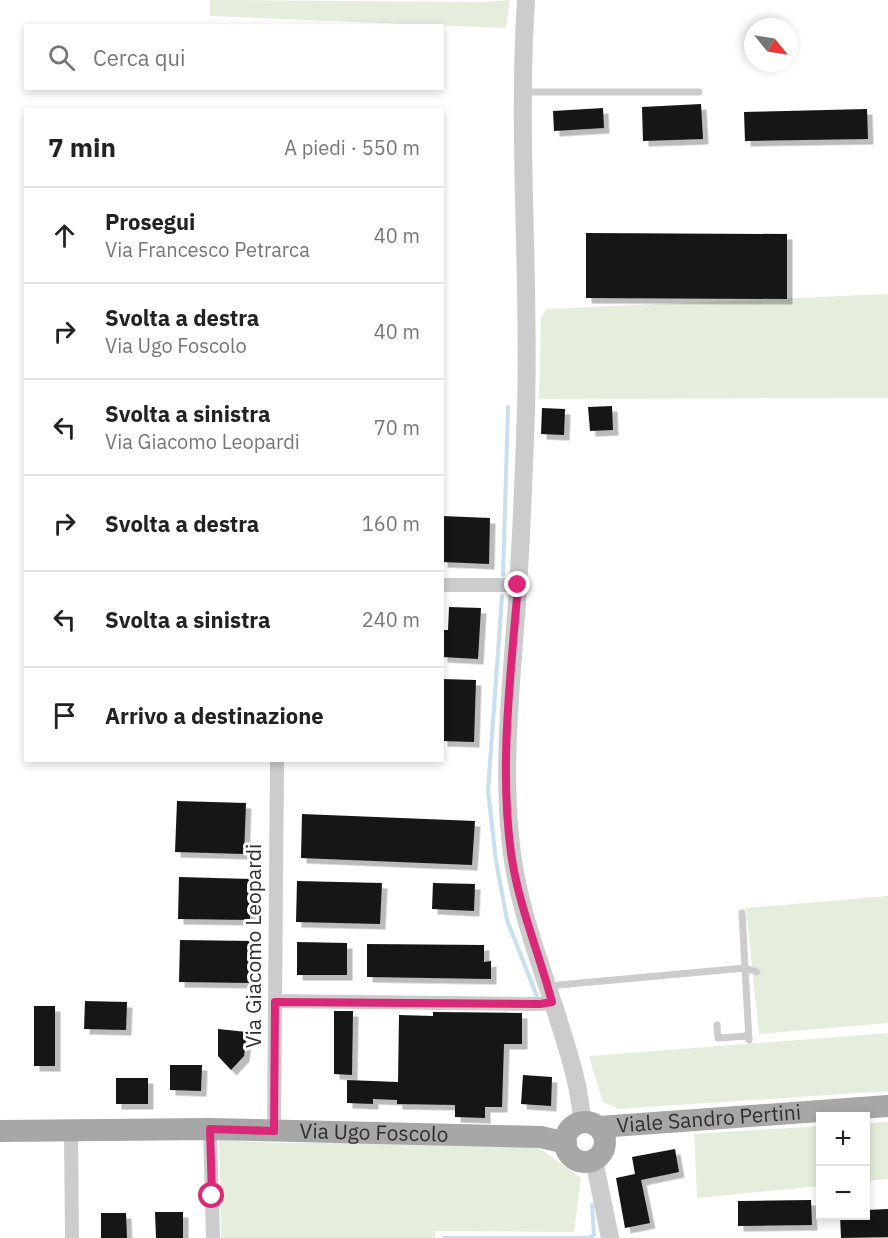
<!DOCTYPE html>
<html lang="it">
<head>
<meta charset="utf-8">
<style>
	:root { --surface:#fff; --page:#f2f2f2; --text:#222; --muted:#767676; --line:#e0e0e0 }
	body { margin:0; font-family:"IBM Plex Sans",sans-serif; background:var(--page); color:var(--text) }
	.controls { position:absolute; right:18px; bottom:18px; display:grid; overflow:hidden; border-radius:0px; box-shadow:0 3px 9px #0003 }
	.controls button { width:54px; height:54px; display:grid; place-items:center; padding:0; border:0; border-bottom:2px solid var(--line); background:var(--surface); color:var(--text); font:30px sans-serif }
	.compass { position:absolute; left:744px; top:18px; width:54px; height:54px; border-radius:50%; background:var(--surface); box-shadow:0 3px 9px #0003; rotate:120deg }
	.stop { position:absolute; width:18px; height:18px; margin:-14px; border:4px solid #db2777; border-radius:50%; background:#fff }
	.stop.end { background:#db2777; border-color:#fff; box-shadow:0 2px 6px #0008 }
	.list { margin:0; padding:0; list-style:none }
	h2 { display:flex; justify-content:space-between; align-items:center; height:78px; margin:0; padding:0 24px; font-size:26px }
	h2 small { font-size:20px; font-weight:400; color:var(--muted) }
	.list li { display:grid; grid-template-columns:39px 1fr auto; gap:18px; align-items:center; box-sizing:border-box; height:96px; padding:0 24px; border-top:2px solid var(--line) }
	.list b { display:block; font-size:22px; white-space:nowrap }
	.list p { margin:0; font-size:20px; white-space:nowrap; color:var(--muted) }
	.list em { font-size:20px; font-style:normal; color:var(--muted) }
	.icon { flex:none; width:33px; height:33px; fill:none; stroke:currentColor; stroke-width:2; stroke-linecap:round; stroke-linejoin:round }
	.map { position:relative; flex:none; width:888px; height:1238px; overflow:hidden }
	.search { position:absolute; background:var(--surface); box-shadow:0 3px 9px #0003; left:24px; top:24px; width:420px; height:66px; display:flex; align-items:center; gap:15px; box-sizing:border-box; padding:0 21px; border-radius:0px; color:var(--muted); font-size:22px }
	.panel { position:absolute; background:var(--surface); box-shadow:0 3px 9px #0003; left:24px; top:108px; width:420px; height:654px; border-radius:0px }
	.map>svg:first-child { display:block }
</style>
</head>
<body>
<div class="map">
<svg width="888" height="1238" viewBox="0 0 888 1238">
	<defs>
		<filter id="shadow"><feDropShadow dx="5.5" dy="5.5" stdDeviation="0" flood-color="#0004"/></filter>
	</defs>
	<rect width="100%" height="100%" fill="#fff"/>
	<path fill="#e5eddc" d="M 210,0 L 484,2 L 510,0 L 506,28 L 210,16 Z
		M 888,294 L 888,398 L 539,399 L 541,318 L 546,309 Z
		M 888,896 L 888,1023 L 759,1034 L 746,908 Z
		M 888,1033 L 888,1091 L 619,1109 L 603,1102 L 589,1056 Z
		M 888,1122 L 888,1179 L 866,1181 L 866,1123 Z
		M 820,1126 L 820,1186 L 697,1198 L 694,1134 Z
		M 219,1140 L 282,1143 L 525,1142 L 543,1151 L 581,1178 L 574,1232 L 435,1231 L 435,1238 L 221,1238 Z"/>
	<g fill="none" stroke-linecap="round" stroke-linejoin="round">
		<path stroke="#c7dfee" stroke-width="4" d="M 503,575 L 508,407
			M 502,596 L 488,791 L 496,861 L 507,920 L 538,999
			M 444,1238 L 588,1238 L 594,1235 L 592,1205"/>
	</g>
	<path fill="#161616" filter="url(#shadow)" d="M 701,104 L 703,139 L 643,141 L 642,107 Z
		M 603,108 L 604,128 L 554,131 L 553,111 Z
		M 867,109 L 868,139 L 745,141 L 744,112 Z
		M 586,233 L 787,234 L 787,299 L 586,298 Z
		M 612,406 L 613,430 L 590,431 L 588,407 Z
		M 542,408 L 565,409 L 564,435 L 541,434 Z
		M 442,516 L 490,518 L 489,564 L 442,562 Z
		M 449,607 L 481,608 L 478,659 L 442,657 L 442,630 L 448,630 Z
		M 442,679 L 476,680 L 474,742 L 442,741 Z
		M 177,801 L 246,803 L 244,854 L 175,852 Z
		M 302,814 L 475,821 L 472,865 L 301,858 Z
		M 179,877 L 251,879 L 250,920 L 178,919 Z
		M 297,881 L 382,883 L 380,924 L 296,922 Z
		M 433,883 L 475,884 L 474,911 L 432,909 Z
		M 180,940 L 252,941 L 251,983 L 179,982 Z
		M 297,942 L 347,943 L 347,975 L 297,975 Z
		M 367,944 L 484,945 L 484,962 L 491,961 L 491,979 L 367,977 Z
		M 85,1001 L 127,1002 L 126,1030 L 84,1029 Z
		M 34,1006 L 55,1006 L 55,1066 L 34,1066 Z
		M 334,1011 L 353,1011 L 352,1075 L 334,1074 Z
		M 433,1012 L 522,1013 L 522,1044 L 504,1044 L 502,1107 L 485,1107 L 485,1118 L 455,1117 L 455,1105 L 397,1104 L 397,1100 L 373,1099 L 373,1104 L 347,1103 L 347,1080 L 398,1082 L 399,1015 L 433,1016 Z
		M 218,1029 L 247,1032 L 244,1056 L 231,1070 L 218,1056 Z
		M 170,1065 L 202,1065 L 201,1091 L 170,1090 Z
		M 523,1075 L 552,1077 L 551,1106 L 521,1104 Z
		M 116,1078 L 148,1078 L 148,1104 L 116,1104 Z
		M 675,1149 L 679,1172 L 641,1180 L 650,1223 L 625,1228 L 616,1178 L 635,1174 L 632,1157 Z
		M 811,1200 L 812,1225 L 738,1226 L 738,1201 Z
		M 888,1209 L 888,1237 L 841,1238 L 840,1215 L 866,1215 L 866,1210 Z
		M 155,1212 L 183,1212 L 183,1238 L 156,1238 Z
		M 101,1213 L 126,1213 L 127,1238 L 101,1238 Z"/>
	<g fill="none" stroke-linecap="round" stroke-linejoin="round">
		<path stroke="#ccc" stroke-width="7" d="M 525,92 L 699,92
			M 742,913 L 749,1040
			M 549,989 L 559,985 L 745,968 L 757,972
			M 717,1025 L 718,1038 L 748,1036"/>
		<path stroke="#ccc" stroke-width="14" d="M 442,585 L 518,585
			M 275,1001 L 540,1004 L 552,1002
			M 210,1129 L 213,1238
			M 71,1130 L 72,1238
			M 274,1131 L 277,760"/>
		<path stroke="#ccc" stroke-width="18" d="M 526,0 C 517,136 530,273 526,410 C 524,468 522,528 518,586 C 513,669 502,753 510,836 C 515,896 537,955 556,1012 C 567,1048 580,1084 582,1122
			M 594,1160 L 610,1238"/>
		<g stroke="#a7a7a7" stroke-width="22">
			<circle cx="585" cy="1142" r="20"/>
			<path id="s1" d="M 599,1127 L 888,1106"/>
			<path id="s2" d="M 0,1131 L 210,1129 L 541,1137 L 566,1143"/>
		</g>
	</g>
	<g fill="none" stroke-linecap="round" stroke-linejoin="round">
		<path stroke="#db2777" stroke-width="8" d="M 212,1196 L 210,1129 L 274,1131 L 275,1002 L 540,1004 L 552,1002 C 539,953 518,904 511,853 C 499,765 511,673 518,585"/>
	</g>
	<g text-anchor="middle" stroke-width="6" stroke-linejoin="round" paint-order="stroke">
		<g font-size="21" fill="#2f2f2f" stroke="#fff">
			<text transform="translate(254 946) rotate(-90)" y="7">Via Giacomo Leopardi</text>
			<text dy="7" stroke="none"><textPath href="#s1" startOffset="110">Viale Sandro Pertini</textPath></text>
			<text dy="7" stroke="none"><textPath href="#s2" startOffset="374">Via Ugo Foscolo</textPath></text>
		</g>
	</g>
</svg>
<div class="controls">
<button>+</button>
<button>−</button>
</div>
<svg class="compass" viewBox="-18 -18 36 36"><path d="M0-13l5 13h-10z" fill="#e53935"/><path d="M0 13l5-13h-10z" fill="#767676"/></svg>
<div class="stop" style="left:212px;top:1196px"></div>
<div class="stop end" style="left:518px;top:585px"></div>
<div class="search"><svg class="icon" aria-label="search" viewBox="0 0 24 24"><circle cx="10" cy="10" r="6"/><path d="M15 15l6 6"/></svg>Cerca qui</div>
<section class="panel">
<h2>7 min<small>A piedi · 550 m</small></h2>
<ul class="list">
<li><svg class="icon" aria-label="ahead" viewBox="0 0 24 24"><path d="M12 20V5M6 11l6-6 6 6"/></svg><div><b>Prosegui</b><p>Via Francesco Petrarca</p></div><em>40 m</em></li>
<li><svg class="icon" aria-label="right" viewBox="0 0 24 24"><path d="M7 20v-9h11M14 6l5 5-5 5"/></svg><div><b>Svolta a destra</b><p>Via Ugo Foscolo</p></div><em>40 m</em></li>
<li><svg class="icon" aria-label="left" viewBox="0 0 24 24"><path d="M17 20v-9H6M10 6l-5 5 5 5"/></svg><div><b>Svolta a sinistra</b><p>Via Giacomo Leopardi</p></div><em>70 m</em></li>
<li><svg class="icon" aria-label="right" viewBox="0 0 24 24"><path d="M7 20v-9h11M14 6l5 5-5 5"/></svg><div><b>Svolta a destra</b></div><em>160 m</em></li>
<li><svg class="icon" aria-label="left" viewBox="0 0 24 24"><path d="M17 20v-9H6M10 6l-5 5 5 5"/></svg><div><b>Svolta a sinistra</b></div><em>240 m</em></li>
<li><svg class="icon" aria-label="arrive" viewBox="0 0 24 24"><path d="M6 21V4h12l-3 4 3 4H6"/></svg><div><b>Arrivo a destinazione</b></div></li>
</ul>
</section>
</div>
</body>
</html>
